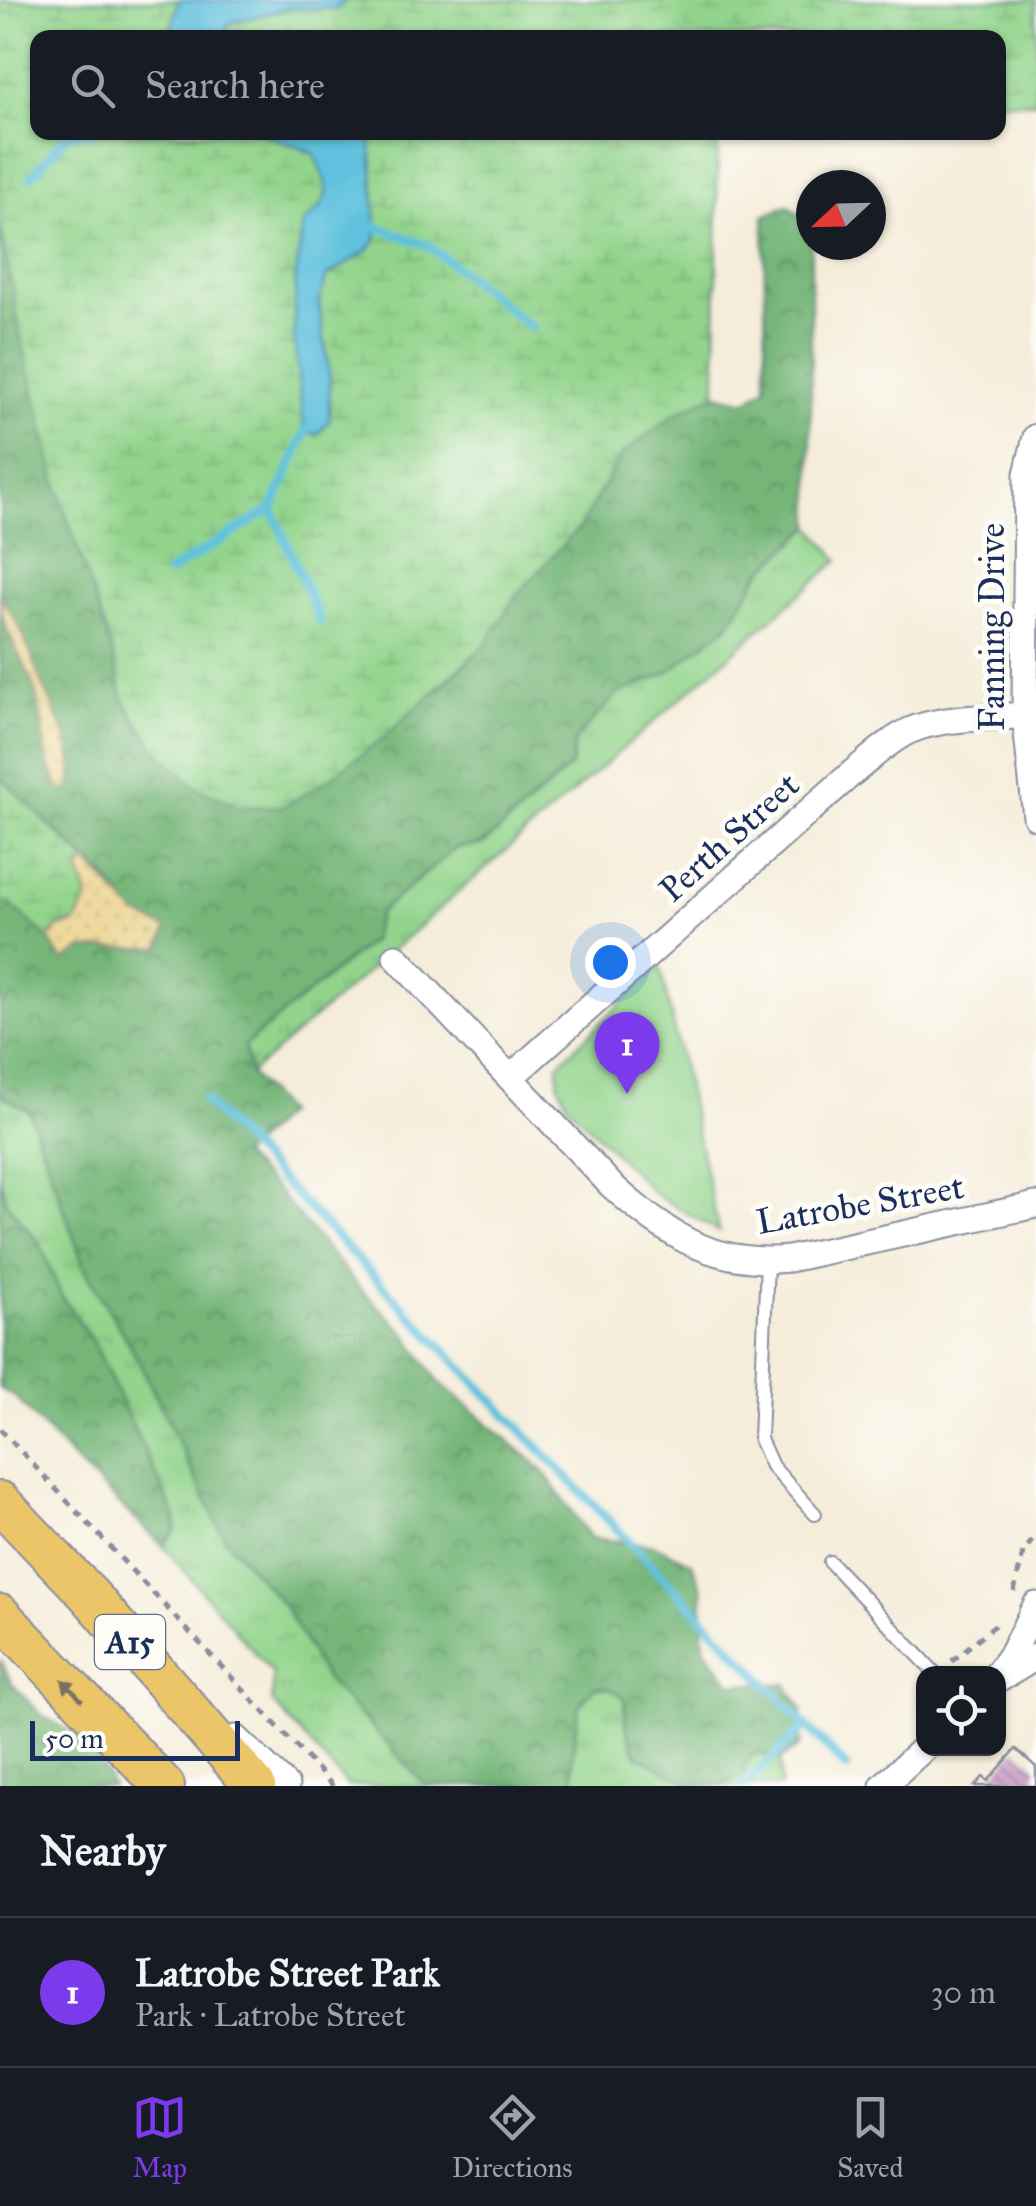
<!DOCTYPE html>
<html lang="en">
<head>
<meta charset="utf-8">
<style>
	:root { --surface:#171b24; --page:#20242c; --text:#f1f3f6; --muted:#9ea1a6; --line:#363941; --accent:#7c3aed }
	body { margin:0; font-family:"IM FELL Great Primer",serif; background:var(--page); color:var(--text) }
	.controls { position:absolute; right:30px; bottom:30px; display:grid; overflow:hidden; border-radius:20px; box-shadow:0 2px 8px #0004 }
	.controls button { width:90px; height:90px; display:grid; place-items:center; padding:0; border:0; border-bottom:2px solid var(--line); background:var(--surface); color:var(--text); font:50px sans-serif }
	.compass { position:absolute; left:796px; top:170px; width:90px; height:90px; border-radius:50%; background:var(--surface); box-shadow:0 2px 8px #0004; rotate:248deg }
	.scale { position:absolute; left:30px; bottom:25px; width:210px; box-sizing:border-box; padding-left:10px; border:5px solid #1b2f5e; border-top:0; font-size:28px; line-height:35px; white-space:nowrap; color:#1b2f5e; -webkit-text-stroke:8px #fdfcf7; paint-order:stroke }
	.you { position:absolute; left:610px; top:962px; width:35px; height:35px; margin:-25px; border:8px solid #fff; border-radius:50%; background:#1a73e8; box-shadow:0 0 0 15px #1a73e833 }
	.badge { display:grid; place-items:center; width:65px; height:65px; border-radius:50%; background:var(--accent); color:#fff; font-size:32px; font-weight:700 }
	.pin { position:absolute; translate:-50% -82px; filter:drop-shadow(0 2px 5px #0008) }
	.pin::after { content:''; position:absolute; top:52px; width:35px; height:30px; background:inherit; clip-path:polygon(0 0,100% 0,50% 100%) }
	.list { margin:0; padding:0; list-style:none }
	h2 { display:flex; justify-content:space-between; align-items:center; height:130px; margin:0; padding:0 40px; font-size:42px }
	h2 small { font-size:32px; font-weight:400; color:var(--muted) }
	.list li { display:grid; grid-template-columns:65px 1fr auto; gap:30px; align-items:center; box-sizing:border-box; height:150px; padding:0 40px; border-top:2px solid var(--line) }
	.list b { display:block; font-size:38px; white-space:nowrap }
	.list p { margin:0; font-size:32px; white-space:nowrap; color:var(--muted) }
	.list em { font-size:32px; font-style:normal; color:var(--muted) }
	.icon { flex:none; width:55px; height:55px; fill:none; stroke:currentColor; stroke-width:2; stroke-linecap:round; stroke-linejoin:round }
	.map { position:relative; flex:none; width:1036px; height:1786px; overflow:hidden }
	.search { position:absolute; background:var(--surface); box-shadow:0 2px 8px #0004; left:30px; right:30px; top:30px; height:110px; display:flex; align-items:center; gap:25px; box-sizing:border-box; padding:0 35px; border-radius:20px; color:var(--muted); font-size:38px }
	.sheet { height:280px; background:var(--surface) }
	nav { display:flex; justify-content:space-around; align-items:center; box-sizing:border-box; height:140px; border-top:2px solid var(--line); background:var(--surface); font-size:28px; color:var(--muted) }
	nav a { display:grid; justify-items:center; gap:5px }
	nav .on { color:var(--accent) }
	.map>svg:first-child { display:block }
</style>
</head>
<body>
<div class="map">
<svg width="1036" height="1786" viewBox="0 0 1036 1786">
	<defs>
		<pattern id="grass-tufts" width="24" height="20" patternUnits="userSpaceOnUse" patternTransform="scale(2.5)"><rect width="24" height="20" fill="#92d48c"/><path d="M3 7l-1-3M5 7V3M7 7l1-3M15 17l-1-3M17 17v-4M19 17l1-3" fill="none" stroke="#7db67b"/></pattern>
		<pattern id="forest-crowns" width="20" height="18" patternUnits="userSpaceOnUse" patternTransform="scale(2.5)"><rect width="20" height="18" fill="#75b678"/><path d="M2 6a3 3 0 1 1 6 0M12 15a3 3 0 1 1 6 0" fill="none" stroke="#5f9466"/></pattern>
		<pattern id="wetland-marsh" width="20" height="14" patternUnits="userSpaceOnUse" patternTransform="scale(2.5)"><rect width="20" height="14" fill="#92d48c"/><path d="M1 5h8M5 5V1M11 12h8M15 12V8" fill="none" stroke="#7db67b"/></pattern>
		<pattern id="sand-dots" width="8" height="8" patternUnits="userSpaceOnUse" patternTransform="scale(2.5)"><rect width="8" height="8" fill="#eeda9e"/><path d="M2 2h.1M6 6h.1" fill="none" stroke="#ccbb8a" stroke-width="1.8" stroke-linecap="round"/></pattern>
		<pattern id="building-back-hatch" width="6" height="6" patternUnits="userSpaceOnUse" patternTransform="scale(2.5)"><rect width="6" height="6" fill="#d1aacf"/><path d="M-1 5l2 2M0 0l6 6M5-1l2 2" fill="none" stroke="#a98bab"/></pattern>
	</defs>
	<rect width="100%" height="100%" fill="#fdfcf7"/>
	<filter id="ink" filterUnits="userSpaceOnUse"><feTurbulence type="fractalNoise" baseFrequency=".01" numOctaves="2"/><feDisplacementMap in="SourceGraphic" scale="20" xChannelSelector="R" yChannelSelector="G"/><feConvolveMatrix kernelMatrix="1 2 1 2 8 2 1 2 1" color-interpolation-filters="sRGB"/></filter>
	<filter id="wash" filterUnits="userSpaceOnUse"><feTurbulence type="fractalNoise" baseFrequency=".0048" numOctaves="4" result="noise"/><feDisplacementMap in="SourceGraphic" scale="40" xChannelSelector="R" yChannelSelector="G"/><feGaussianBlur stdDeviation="2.25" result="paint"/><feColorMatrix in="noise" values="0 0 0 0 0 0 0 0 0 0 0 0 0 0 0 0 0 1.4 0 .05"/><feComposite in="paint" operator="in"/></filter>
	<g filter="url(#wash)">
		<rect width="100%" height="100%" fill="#f5edda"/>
		<path fill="url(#grass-tufts)" stroke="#568275" stroke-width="2.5" d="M 811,526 L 839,560 L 250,1074 L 244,1046 L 371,941 L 379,912 L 456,848 L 484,844 L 571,766 L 575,740 L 617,694 L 665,674 L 728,626 L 760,573 Z
			M 0,1094 L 29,1111 L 85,1269 L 139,1361 L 224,1537 L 285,1607 L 325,1678 L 427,1786 L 348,1786 L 272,1702 L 273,1674 L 163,1546 L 176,1531 L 175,1516 L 95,1345 L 61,1295 L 40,1244 L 6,1203 L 0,1177 Z
			M 594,1687 L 610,1688 L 625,1697 C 622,1757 646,1757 690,1784 L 756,1753 L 780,1759 L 781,1786 L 575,1786 L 572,1758 L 578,1707 Z"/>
		<path fill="url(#forest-crowns)" stroke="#48726b" stroke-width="2.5" d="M 788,205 L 811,225 L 811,526 L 760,573 L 728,626 L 665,674 L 617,694 L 575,740 L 571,766 L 484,844 L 456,848 L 379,912 L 371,941 L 244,1046 L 250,1074 L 286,1113 L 241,1156 L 276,1189 L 363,1292 L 405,1332 L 438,1381 L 541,1468 L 591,1538 L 654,1545 L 692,1563 L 702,1589 L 704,1648 L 732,1684 L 786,1684 L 802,1709 L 800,1746 L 780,1759 L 756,1753 L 750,1757 L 742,1776 L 721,1785 L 690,1784 L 637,1755 L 627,1731 L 624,1697 L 610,1688 L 594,1687 L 578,1708 L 572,1757 L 575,1786 L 427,1786 L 325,1678 L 285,1607 L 224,1537 L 139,1361 L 85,1269 L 29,1111 L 0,1094 L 0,902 L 9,902 L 48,938 L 63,961 L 83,949 L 160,948 L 108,880 L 0,777 L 0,222 L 21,338 L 60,496 L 111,647 L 124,701 L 158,752 L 197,788 L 241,807 L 284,806 L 326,781 L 438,690 L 485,645 L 516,596 L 581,525 L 621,455 L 676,413 L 716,394 L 746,401 L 766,387 L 764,216 Z
			M 0,1177 L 6,1203 L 40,1244 L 61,1295 L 96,1347 L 175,1516 L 176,1530 L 163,1546 L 79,1465 L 14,1396 L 0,1389 Z
			M 0,1659 L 12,1684 L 43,1716 L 90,1743 L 112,1786 L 0,1786 Z"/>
		<path fill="url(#wetland-marsh)" stroke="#568275" stroke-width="2.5" d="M 0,0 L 179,0 L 169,37 L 38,38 L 38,132 L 260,133 L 313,152 C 329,189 336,196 303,224 L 296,274 L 294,337 L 316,435 L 329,422 L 330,379 L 319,304 L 326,277 L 368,250 L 371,138 L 366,133 L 718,133 L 716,394 L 676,413 L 621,455 L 581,525 L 516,596 L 485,645 L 382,739 L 326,781 L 284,806 L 241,807 L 197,788 L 158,752 L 124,701 L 111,647 L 60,496 L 21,338 L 0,222 Z
			M 346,0 L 1036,0 L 1036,102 L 999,102 L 998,38 L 225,38 L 229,23 L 291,8 L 337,9 Z
			M 0,777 L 86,860 L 79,870 L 89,897 L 76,923 L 59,927 L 48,938 L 9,903 L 0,902 Z"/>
		<path fill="url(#sand-dots)" stroke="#84847e" stroke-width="2.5" d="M 0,597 C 24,626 28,650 42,683 C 56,715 80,753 70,789 L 62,792 C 41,760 46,728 36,693 C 26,660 0,631 0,597 Z
			M 86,860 L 135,913 L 167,929 L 160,948 L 83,949 L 63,961 L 48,938 L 59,927 L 76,923 L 88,897 L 79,870 Z"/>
		<path fill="#92d48c" stroke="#568275" stroke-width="2.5" d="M 660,966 L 719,1232 L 656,1195 L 569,1106 L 558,1084 L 558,1064 Z"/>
		<path fill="#60c1de" stroke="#3e789e" stroke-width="2.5" d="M 179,0 L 346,0 L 338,9 L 291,8 L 229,23 L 225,37 L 169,37 Z
			M 260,133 L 366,133 L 371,138 L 377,238 L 368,250 L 326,277 L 319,304 L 330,379 L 329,422 L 316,435 L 304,429 L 294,337 L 296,274 L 303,224 C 336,196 330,188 313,152 Z"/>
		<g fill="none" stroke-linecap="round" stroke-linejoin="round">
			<path stroke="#60c1de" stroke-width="9" d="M 31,177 L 68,134 L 90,132
				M 367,223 L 429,246 L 532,328
				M 272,509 L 320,621
				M 168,573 L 272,509 L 310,422
				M 204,1100 L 847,1768
				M 744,1786 L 805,1726"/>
		</g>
		<g id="blocks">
			<path fill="url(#building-back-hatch)" d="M 1016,1749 L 1036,1767 L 1036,1786 L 975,1786 L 983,1777 L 988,1781 Z"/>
		</g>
	</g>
	<g filter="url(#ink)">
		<use href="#blocks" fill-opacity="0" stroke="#888e9c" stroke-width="2.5"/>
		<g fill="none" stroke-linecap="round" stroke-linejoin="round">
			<g stroke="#888e9c" stroke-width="16">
				<path id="service" d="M 767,1261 L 760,1439 L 772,1466 L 815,1514
					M 830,1562 L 936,1674"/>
			</g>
			<g stroke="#888e9c" stroke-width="29">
				<path id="minor" d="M 1036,437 L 1027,474 L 1025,715 L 1036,817
					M 396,957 L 611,1185 C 665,1234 712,1266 789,1259 L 1036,1205
					M 511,1077 L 852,773 C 870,759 888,741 909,731 C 943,716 988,719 1025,715
					M 997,1674 L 1012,1653 L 1036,1605
					M 998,1680 L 1036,1657
					M 236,1738 L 286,1786
					M 883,1786 L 924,1748"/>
			</g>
			<g stroke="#888e9c" stroke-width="44">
				<path id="primary" d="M 0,1502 L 89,1595 L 255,1786
					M 0,1615 L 164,1786"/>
			</g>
			<path stroke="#888e9c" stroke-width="5" stroke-dasharray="8 8" stroke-linecap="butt" d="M 0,1429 L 333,1786
				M 1014,1592 L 1023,1553 L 1036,1535
				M 952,1661 L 997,1623"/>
			<use href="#service" stroke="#fff" stroke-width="12"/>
			<use href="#minor" stroke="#fff" stroke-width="25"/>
			<use href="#primary" stroke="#ecc569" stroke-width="40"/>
		</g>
		<defs><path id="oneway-solid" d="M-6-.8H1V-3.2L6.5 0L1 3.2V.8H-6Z" transform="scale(2.5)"/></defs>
		<use fill="#797263" href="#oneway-solid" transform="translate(72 1690) rotate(-134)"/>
	</g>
	<g text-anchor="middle" stroke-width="10" stroke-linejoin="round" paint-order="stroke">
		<rect fill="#fdfcf7" stroke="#5f6c8c" stroke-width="2.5" x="95" y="1615" width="70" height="54" rx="8"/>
		<g font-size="32" font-weight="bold" fill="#1b2f5e">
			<text x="130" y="1653">A15</text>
		</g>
		<g font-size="35" fill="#1b2f5e" stroke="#fdfcf7">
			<text transform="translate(992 627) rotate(-90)" y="12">Fanning Drive</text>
			<text transform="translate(729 837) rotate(-42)" y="12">Perth Street</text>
			<text transform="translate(860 1204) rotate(-10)" y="12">Latrobe Street</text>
		</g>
	</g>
</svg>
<div class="controls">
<button><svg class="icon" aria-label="locate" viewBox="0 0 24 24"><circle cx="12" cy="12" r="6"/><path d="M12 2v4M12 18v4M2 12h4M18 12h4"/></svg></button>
</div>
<svg class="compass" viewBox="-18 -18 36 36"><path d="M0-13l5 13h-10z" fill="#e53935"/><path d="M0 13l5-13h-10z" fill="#9ea1a6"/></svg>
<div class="scale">50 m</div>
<div class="you"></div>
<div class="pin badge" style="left:627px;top:1094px">1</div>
<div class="search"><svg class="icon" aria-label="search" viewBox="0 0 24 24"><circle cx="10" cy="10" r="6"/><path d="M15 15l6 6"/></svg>Search here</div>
</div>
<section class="sheet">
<h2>Nearby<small></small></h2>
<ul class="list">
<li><span class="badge">1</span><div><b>Latrobe Street Park</b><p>Park · Latrobe Street</p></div><em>30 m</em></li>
</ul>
</section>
<nav>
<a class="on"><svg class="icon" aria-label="map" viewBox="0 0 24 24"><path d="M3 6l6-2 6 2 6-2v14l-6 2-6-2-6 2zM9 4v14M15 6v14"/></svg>Map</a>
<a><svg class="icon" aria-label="directions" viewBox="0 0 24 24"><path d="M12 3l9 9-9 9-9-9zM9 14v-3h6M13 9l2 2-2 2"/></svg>Directions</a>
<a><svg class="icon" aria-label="saved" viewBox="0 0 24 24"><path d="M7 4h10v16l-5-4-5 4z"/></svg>Saved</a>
</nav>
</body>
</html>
